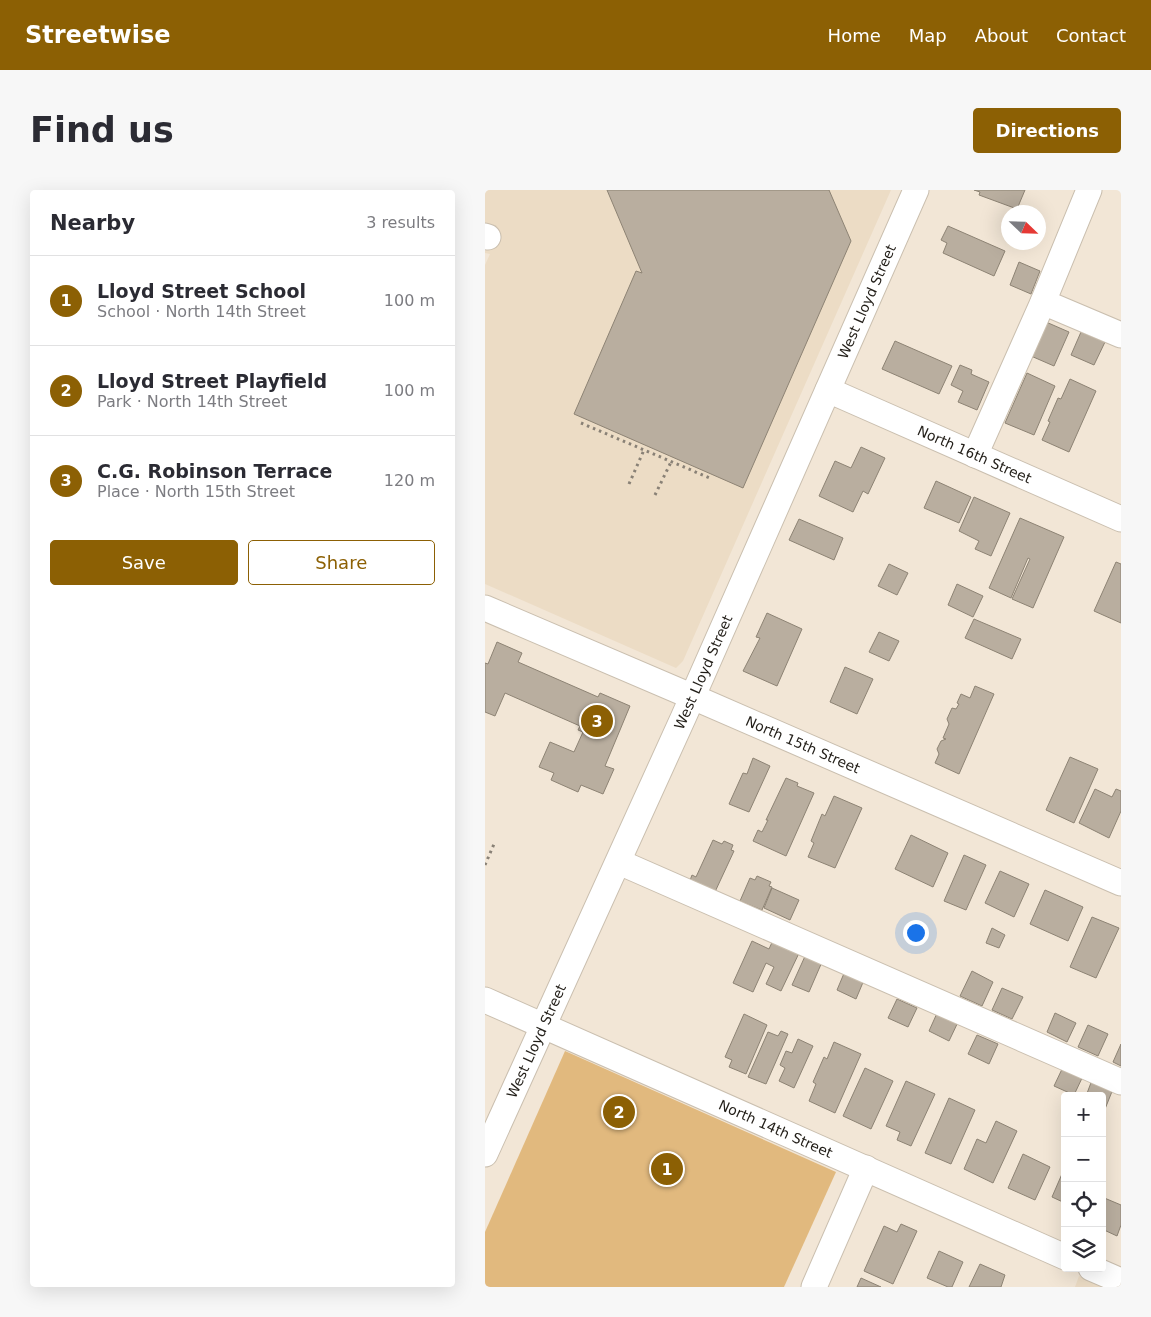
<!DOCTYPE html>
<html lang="en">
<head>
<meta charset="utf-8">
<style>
	:root { --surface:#fff; --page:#f7f7f7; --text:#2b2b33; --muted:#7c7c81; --line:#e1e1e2; --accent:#8c6004 }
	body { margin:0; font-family:"DejaVu Sans",sans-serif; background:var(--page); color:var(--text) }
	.controls { position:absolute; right:15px; bottom:15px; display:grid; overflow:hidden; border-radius:5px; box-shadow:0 5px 20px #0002 }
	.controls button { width:45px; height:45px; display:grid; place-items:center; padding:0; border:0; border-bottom:1px solid var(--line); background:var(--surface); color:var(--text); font:25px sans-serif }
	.compass { position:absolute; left:516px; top:15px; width:45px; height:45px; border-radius:50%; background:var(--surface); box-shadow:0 5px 20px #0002; rotate:113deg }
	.you { position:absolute; left:430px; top:742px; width:18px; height:18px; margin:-12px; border:4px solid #fff; border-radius:50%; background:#1a73e8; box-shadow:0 0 0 8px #1a73e833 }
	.badge { display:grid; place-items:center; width:32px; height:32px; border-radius:50%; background:var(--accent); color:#fff; font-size:16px; font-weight:700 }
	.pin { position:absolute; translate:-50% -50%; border:2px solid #fff; box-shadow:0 1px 5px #0006 }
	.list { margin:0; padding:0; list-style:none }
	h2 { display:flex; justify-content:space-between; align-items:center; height:65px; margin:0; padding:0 20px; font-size:21px }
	h2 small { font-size:16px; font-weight:400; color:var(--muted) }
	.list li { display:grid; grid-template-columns:32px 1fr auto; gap:15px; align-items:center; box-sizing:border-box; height:90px; padding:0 20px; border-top:1px solid var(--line) }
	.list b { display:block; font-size:19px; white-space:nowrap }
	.list p { margin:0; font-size:16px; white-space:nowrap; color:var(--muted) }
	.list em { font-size:16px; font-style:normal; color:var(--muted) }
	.actions { display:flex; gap:10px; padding:15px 20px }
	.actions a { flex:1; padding:11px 0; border:1px solid var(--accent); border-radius:5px; text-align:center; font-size:18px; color:var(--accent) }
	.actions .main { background:var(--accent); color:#fff }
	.icon { flex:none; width:28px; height:28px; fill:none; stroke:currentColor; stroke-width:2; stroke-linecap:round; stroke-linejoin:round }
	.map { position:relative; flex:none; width:636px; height:1097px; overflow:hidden; border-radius:5px }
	header { display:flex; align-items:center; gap:30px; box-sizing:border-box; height:70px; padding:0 25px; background:var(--accent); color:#fff }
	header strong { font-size:24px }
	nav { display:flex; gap:28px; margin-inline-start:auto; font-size:18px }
	.intro { display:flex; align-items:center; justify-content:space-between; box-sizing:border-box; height:120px; padding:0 30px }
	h1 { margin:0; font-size:35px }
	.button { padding:12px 22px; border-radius:5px; background:var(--accent); color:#fff; font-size:18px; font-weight:700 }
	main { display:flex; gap:30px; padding:0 30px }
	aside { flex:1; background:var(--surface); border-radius:5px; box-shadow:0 5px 20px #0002 }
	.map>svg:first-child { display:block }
</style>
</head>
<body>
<header>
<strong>Streetwise</strong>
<nav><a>Home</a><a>Map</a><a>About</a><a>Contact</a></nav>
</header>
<div class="intro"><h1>Find us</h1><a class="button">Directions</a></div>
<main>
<aside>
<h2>Nearby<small>3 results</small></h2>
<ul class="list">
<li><span class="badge">1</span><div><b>Lloyd Street School</b><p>School · North 14th Street</p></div><em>100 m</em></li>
<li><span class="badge">2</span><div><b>Lloyd Street Playfield</b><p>Park · North 14th Street</p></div><em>100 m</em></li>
<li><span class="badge">3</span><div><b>C.G. Robinson Terrace</b><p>Place · North 15th Street</p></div><em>120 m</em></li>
</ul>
<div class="actions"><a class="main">Save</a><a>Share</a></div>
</aside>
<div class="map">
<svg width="636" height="1097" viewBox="0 0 636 1097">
	<rect width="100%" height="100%" fill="#f2e6d6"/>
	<path fill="#ecdcc5" d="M 0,0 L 406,0 L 198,471 L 191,478 L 0,394 L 0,75 L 5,64 L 0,63 L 0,61 L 10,39 L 0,35 Z
		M 594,1086 L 617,1097 L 590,1097 Z"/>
	<path fill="#e1b97e" d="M 80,861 L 351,982 L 299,1097 L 0,1097 L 0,1042 Z"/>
	<path fill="#b9ae9f" stroke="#8d8374" d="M 122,0 L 344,0 L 366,51 L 258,298 L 89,224 L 151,81 L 157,83 Z
		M 489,0 L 540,0 L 532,19 L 494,5 L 495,2 Z
		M 463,36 L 520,61 L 509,86 L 458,63 L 462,53 L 456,50 Z
		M 534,72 L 555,81 L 546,104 L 525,95 Z
		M 561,132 L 584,142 L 569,176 L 546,166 Z
		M 596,142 L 620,152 L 609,175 L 586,165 Z
		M 410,151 L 467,176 L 454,204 L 397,179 Z
		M 475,175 L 487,180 L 486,184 L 504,192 L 492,220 L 473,212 L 478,201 L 466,195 Z
		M 542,183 L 570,196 L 549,245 L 520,233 Z
		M 585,189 L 611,201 L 584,262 L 557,250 L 565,232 L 563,231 L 573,208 L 576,209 Z
		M 376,257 L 400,268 L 383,304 L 378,301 L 368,322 L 334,306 L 350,271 L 366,278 Z
		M 451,291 L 486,307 L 474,333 L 439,318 Z
		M 489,307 L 525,323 L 506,366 L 490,359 L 494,351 L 474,341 Z
		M 535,328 L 579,347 L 548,418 L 527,409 L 545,369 L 543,368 L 526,408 L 504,398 Z
		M 314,329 L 358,348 L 349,370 L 304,350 Z
		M 631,372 L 636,374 L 636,433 L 609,421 Z
		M 404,374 L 423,383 L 412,405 L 393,396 Z
		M 472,394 L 498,406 L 488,427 L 463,415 Z
		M 282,423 L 317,439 L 292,496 L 258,481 L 275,448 L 271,447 Z
		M 489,429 L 536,449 L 527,469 L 480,448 Z
		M 394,442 L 414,451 L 404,471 L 384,462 Z
		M 12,452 L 37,463 L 33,472 L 113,507 L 115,503 L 145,516 L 120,576 L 129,579 L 118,604 L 96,595 L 93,602 L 66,590 L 69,583 L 54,577 L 65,552 L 89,562 L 98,542 L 93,540 L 95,536 L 20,503 L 10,526 L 0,522 L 0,473 L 3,474 Z
		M 360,477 L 388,489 L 372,524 L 345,512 Z
		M 490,496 L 509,504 L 474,584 L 450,573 L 454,564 L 452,559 L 456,551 L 461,549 L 458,548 L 464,534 L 462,529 L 467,518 L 471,519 L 474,514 L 472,513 L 476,504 L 485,508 Z
		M 585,567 L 613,579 L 589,633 L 561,620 Z
		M 268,568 L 285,576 L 264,622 L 244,614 L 258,583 L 262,584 Z
		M 301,588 L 313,593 L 312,596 L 329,603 L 301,666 L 268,651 L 273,640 L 277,642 L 283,630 L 281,630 Z
		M 610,599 L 627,607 L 631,599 L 636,601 L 636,621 L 624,648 L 594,633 Z
		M 349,606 L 377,618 L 350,678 L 323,667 L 329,653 L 326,651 L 337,624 L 340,626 Z
		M 426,645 L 463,663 L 448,697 L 410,679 Z
		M 228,650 L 237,654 L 239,651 L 248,655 L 246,660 L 249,661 L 229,704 L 204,693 L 207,685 L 211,687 Z
		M 479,665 L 501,675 L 481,720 L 459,711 Z
		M 515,681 L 544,694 L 529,727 L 500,713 Z
		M 272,686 L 286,692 L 284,696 L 287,697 L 277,720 L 255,711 L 265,688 L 270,690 Z
		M 287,698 L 314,710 L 305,730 L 279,718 Z
		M 560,700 L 598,717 L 583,751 L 545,734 Z
		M 607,727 L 634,738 L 611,788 L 585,777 Z
		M 507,738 L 520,745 L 514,758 L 501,753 Z
		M 289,748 L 315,761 L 296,801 L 281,794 L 289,777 L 281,773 L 268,802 L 248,793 L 267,751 L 284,759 Z
		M 321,764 L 337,772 L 324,802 L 307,795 Z
		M 360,781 L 379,790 L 371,809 L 352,800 Z
		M 487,781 L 508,792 L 497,816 L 475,806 Z
		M 517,798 L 538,807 L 527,829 L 507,820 Z
		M 412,809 L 432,818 L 423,837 L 403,828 Z
		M 453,821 L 474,830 L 464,851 L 444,841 Z
		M 570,823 L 591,833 L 582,852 L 562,842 Z
		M 259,824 L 282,835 L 261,884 L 244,877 L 247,870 L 240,867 Z
		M 603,835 L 623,844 L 613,866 L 593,857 Z
		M 296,841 L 303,844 L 281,894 L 263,887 L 283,842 L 293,846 Z
		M 492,845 L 513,854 L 504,874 L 483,864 Z
		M 313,849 L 328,856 L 309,898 L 294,891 L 300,878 L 295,875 L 301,861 L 307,863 Z
		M 349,852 L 376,864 L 350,923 L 324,911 L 331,894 L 328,892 L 339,867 L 342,869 Z
		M 636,854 L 636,876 L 628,872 Z
		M 578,877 L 598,886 L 589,905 L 569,896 Z
		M 380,878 L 408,891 L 386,939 L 358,926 Z
		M 607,890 L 628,899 L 620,919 L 617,918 L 617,906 L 601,906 Z
		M 421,891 L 450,904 L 426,956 L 412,950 L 415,942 L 401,936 Z
		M 464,908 L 490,920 L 466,974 L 440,963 Z
		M 511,931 L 532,941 L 508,993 L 479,979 L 492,949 L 501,953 Z
		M 538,964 L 565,977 L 550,1010 L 523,998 Z
		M 580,977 L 580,1013 L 567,1007 Z
		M 617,1007 L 636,1015 L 636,1035 L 632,1046 L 617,1039 L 619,1036 L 617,1035 Z
		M 416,1034 L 432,1041 L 408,1094 L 379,1081 L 399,1036 L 412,1042 Z
		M 454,1061 L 478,1072 L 467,1097 L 463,1097 L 442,1088 Z
		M 495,1074 L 520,1085 L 516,1097 L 484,1097 Z
		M 376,1088 L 396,1097 L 372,1097 Z"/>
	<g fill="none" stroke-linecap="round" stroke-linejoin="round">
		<g stroke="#cabfaf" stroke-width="27">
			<g id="minor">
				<path d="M 0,46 L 3,47"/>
				<path d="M 558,112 L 636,145"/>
				<path id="s1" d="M 343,200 L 636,329"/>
				<path d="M 490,265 L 558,112 L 604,0"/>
				<path id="s2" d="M 0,418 L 208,507 L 636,693"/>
				<path d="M 134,672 L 636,892"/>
				<path id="s3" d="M 0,810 L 580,1067"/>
				<path id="s4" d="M 0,964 L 199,526 L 431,0"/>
				<path d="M 606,1078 L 636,1091"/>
				<path d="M 329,1097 L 381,978"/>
			</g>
		</g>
		<path stroke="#898176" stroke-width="3" stroke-dasharray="2.5 4" stroke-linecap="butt" d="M 96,233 L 227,289
			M 144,294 L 159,260
			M 170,305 L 186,272
			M 0,675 L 9,654"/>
		<use href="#minor" stroke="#fff" stroke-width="25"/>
	</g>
	<g text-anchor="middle" stroke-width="5" stroke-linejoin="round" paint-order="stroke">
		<g font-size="14" fill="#221e18" stroke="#fff">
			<text dy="5" stroke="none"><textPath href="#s4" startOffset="934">West Lloyd Street</textPath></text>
			<text dy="5" stroke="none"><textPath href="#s1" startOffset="160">North 16th Street</textPath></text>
			<text dy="5" stroke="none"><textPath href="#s4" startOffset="529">West Lloyd Street</textPath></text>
			<text dy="5" stroke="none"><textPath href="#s2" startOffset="346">North 15th Street</textPath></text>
			<text dy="5" stroke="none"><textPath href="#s4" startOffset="124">West Lloyd Street</textPath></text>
			<text dy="5" stroke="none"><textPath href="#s3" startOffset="318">North 14th Street</textPath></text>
		</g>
	</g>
</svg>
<div class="controls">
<button>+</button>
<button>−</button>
<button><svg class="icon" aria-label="locate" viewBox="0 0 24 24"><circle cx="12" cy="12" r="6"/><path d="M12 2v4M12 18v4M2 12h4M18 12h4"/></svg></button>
<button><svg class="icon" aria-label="layers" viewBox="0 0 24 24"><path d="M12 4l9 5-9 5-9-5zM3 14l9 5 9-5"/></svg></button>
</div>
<svg class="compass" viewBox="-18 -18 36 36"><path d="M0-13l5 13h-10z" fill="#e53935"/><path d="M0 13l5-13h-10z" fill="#7c7c81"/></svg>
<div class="you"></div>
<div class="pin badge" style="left:182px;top:979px">1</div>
<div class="pin badge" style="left:134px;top:922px">2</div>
<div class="pin badge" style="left:112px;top:531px">3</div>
</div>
</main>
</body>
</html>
